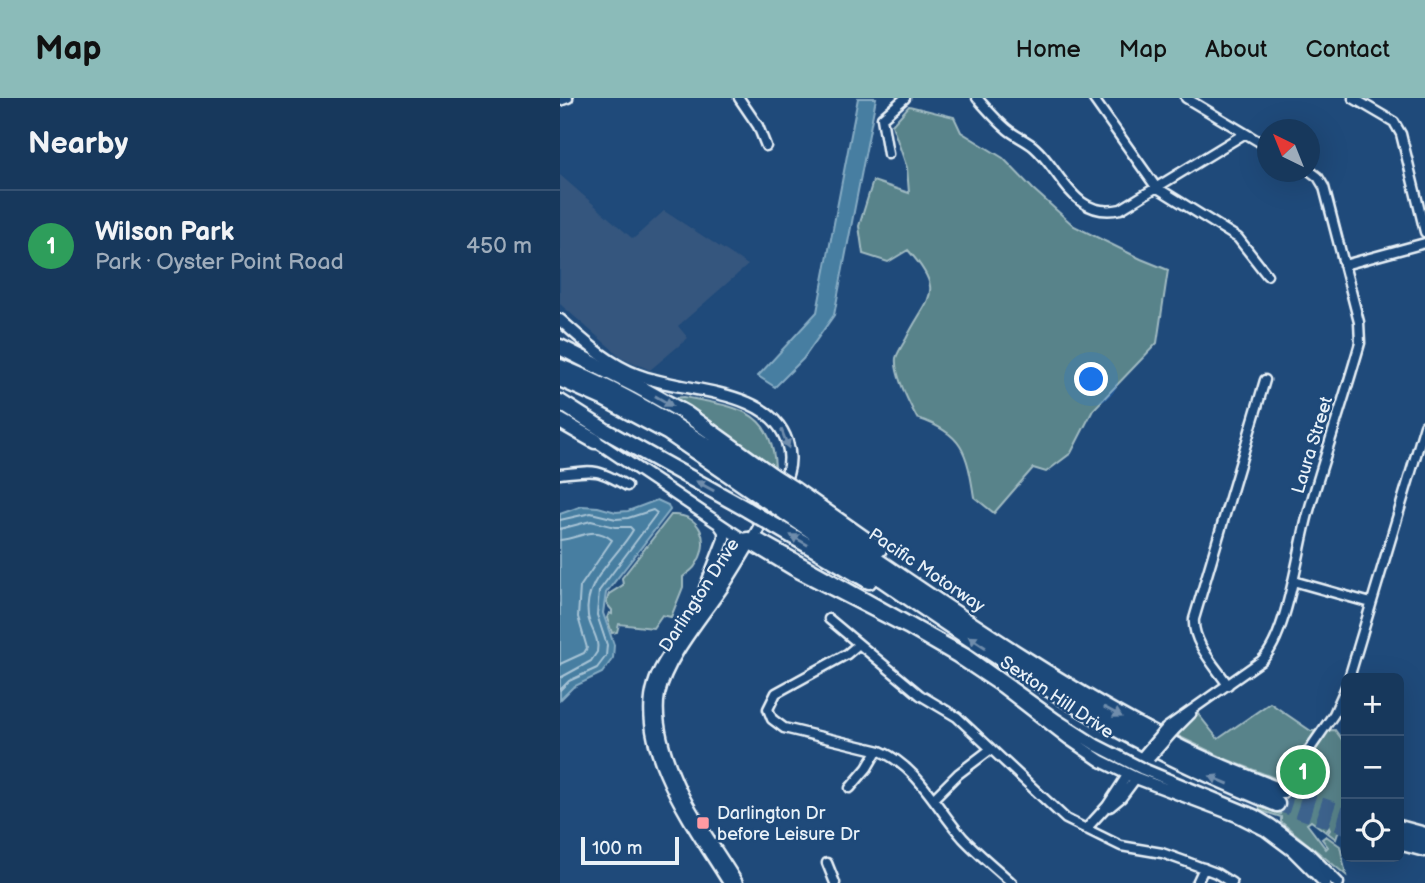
<!DOCTYPE html>
<html lang="en">
<head>
<meta charset="utf-8">
<style>
	:root { --surface:#17385c; --page:#203f62; --text:#f1f3f6; --muted:#9eacbb; --line:#365272; --accent:#8bbbb9 }
	body { margin:0; font-family:"Balsamiq Sans",sans-serif; background:var(--page); color:var(--text) }
	.controls { position:absolute; right:21px; bottom:21px; display:grid; overflow:hidden; border-radius:10px; box-shadow:0 7px 28px #0002 }
	.controls button { width:63px; height:63px; display:grid; place-items:center; padding:0; border:0; border-bottom:2px solid var(--line); background:var(--surface); color:var(--text); font:35px sans-serif }
	.compass { position:absolute; left:697px; top:21px; width:63px; height:63px; border-radius:50%; background:var(--surface); box-shadow:0 7px 28px #0002; rotate:317deg }
	.scale { position:absolute; left:21px; bottom:18px; width:98px; box-sizing:border-box; padding-left:7px; border:4px solid #e8f1f8; border-top:0; font-size:19px; line-height:24px; white-space:nowrap; color:#e8f1f8; -webkit-text-stroke:5px #1f4a7a; paint-order:stroke }
	.you { position:absolute; left:532px; top:282px; width:24px; height:24px; margin:-18px; border:5px solid #fff; border-radius:50%; background:#1a73e8; box-shadow:0 0 0 10px #1a73e833 }
	.badge { display:grid; place-items:center; width:46px; height:46px; border-radius:50%; background:var(--accent); color:#fff; font-size:23px; font-weight:700 }
	.pin { position:absolute; translate:-50% -50%; border:4px solid #fff; box-shadow:0 2px 7px #0006 }
	.list { margin:0; padding:0; list-style:none }
	h2 { display:flex; justify-content:space-between; align-items:center; height:91px; margin:0; padding:0 28px; font-size:30px }
	h2 small { font-size:23px; font-weight:400; color:var(--muted) }
	.list li { display:grid; grid-template-columns:46px 1fr auto; gap:21px; align-items:center; box-sizing:border-box; height:112px; padding:0 28px; border-top:2px solid var(--line) }
	.list b { display:block; font-size:26px; white-space:nowrap }
	.list p { margin:0; font-size:23px; white-space:nowrap; color:var(--muted) }
	.list em { font-size:23px; font-style:normal; color:var(--muted) }
	.icon { flex:none; width:38px; height:38px; fill:none; stroke:currentColor; stroke-width:2; stroke-linecap:round; stroke-linejoin:round }
	.map { position:relative; flex:none; width:865px; height:785px; overflow:hidden }
	header { display:flex; align-items:center; gap:42px; box-sizing:border-box; height:98px; padding:0 35px; background:var(--accent); color:#111 }
	header strong { font-size:33px }
	nav { display:flex; gap:38px; margin-inline-start:auto; font-size:24px }
	main { display:flex }
	aside { flex:1; background:var(--surface) }
	.map>svg:first-child { display:block }
</style>
</head>
<body>
<header>
<strong>Map</strong>
<nav><a>Home</a><a>Map</a><a>About</a><a>Contact</a></nav>
</header>
<main>
<aside>
<h2>Nearby<small></small></h2>
<ul class="list">
<li><span class="badge" style="background:#2e9e5b">1</span><div><b>Wilson Park</b><p>Park · Oyster Point Road</p></div><em>450 m</em></li>
</ul>
</aside>
<div class="map">
<svg width="865" height="785" viewBox="0 0 865 785">
	<rect width="100%" height="100%" fill="#1f4a7a"/>
	<filter id="ink" filterUnits="userSpaceOnUse"><feTurbulence type="fractalNoise" baseFrequency=".0143" numOctaves="2"/><feDisplacementMap in="SourceGraphic" scale="14" xChannelSelector="R" yChannelSelector="G"/><feConvolveMatrix kernelMatrix="1 2 1 2 8 2 1 2 1" color-interpolation-filters="sRGB"/></filter>
	<g filter="url(#ink)">
		<path fill="#35567e" d="M 0,77 L 73,141 L 104,113 L 188,167 L 118,228 L 128,240 L 90,272 L 61,259 L 0,206 Z"/>
		<path fill="#58838a" stroke="#a0bac1" stroke-width="2" d="M 349,8 L 394,19 L 401,34 L 443,60 L 473,91 L 514,128 L 581,161 L 608,172 L 597,245 L 533,312 L 511,355 L 486,374 L 473,370 L 434,415 L 414,399 C 407,354 403,335 357,320 C 350,307 334,276 336,260 C 338,254 343,246 346,241 C 367,198 387,196 348,152 L 328,164 L 303,156 L 299,128 L 313,83 L 349,95 L 347,70 L 332,27 Z
			M 124,299 C 173,309 212,309 215,369 L 112,300 Z
			M 111,417 C 141,415 152,444 135,468 C 133,472 127,475 123,479 L 123,489 L 111,519 L 102,517 L 93,530 L 59,526 L 57,534 L 52,535 L 47,520 L 49,515 L 52,516 L 52,512 L 46,505 L 49,496 L 63,487 L 62,480 Z
			M 710,605 L 751,633 L 775,632 L 786,647 L 786,711 L 776,741 L 768,735 L 770,732 L 769,730 L 766,734 L 751,723 L 747,726 L 766,751 L 768,749 L 762,741 L 766,738 L 780,748 L 786,777 L 721,724 L 721,719 L 699,712 L 700,709 L 720,716 L 730,686 L 668,662 L 616,637 L 638,616 L 658,641 Z"/>
		<path fill="#467ea1" stroke="#87acc4" stroke-width="2" d="M 298,0 L 316,0 L 274,217 L 243,261 L 215,289 L 198,278 L 257,214 Z
			M 97,402 L 108,407 L 110,412 L 46,495 L 43,515 L 54,547 L 53,560 L 42,575 L 13,589 L 0,602 L 0,416 L 22,408 L 38,409 L 56,414 L 68,413 Z"/>
		<g fill="none" stroke-linecap="round" stroke-linejoin="round">
			<path stroke="#a7c3d5" stroke-width="2" d="M 0,422 L 31,415 L 56,421 L 68,420 L 93,412 L 97,415 L 39,493 L 37,517 L 47,547 L 46,558 L 37,570 L 9,583 L 0,592
				M 0,431 L 31,423 L 55,429 L 70,429 L 73,432 C 57,460 23,482 28,518 C 30,531 40,540 37,554 L 31,563 L 0,580
				M 0,442 C 20,441 33,426 52,442 L 20,489 L 18,519 L 27,550 L 24,555 L 0,566"/>
			<path stroke="#3d638d" stroke-width="14" stroke-dasharray="14 7" stroke-linecap="butt" d="M 721,693 L 786,715
				M 717,706 L 786,729"/>
			<g stroke="#e8f1f8" stroke-width="13">
				<path id="minor" d="M 179,0 L 198,28 L 206,48
					M 417,0 C 427,11 436,22 447,31 C 455,38 466,42 474,49 C 502,73 513,122 561,111 L 684,36
					M 533,0 L 596,89 L 678,140 L 707,177
					M 626,0 L 708,49
					M 793,0 L 834,24 L 841,36 L 865,134
					M 0,3 L 8,0
					M 328,56 L 322,20 L 345,0
					M 784,167 L 865,145
					M 0,376 C 35,372 36,370 67,388
					M 733,483 L 811,505
					M 269,521 L 360,597 L 397,619 L 506,721 L 561,748 L 602,755 L 627,764 L 656,775 L 672,785
					M 299,546 L 287,556 L 216,595 L 208,611 L 212,621 L 224,630 L 320,653 C 358,669 377,711 403,740 C 418,756 436,770 452,785
					M 789,580 L 865,327
					M 668,587 C 655,568 632,544 634,521 L 705,282
					M 606,630 L 701,563 C 727,540 738,452 748,416 C 764,359 784,302 800,245 L 799,224 L 764,89 L 758,79 L 750,73
					M 613,634 L 631,616
					M 747,655 L 774,616 L 786,589
					M 290,690 L 307,670 L 317,653
					M 373,701 L 398,676 L 431,651
					M 550,709 L 561,700 L 576,680
					M 526,731 L 547,708 L 568,676
					M 267,765 L 275,785
					M 637,785 L 644,770"/>
			</g>
			<g stroke="#e8f1f8" stroke-width="15">
				<path id="tertiary" d="M 0,222 C 24,243 48,266 78,277 C 123,295 210,289 227,344 C 232,360 229,376 221,390
					M 33,341 L 182,441 L 232,471 L 347,530 L 397,559 L 442,589 L 509,641 L 541,663 L 576,680 L 677,718 L 705,732 L 733,753 L 765,785
					M 195,439 L 405,556 L 497,622 L 536,647 L 583,671 L 694,717 L 711,727 L 746,753 L 778,785
					M 145,490 L 164,441 L 164,433 L 159,426
					M 169,785 C 137,733 74,650 94,586 C 100,566 115,549 126,531 C 143,504 159,476 176,449 L 182,441 L 188,440
					M 177,785 C 159,755 137,726 121,694 C 108,666 93,628 99,596 C 107,560 141,521 162,490 C 181,462 197,433 214,403"/>
			</g>
			<g stroke="#e8f1f8" stroke-width="19">
				<path id="motorway" d="M 0,249 L 77,288 L 125,315 L 213,378
					M 0,269 C 76,299 142,344 210,390
					M 0,281 L 43,300 L 107,334 L 206,402
					M 0,304 L 44,332 L 188,412
					M 0,323 L 35,343
					M 235,392 L 319,451
					M 230,404 C 353,485 477,577 609,644 C 645,663 683,678 721,693
					M 224,414 C 332,488 440,565 553,629 C 606,659 661,683 717,706
					M 215,428 L 309,483
					M 839,730 L 865,737
					M 839,744 L 865,751"/>
			</g>
			<use href="#minor" stroke="#1f4a7a" stroke-width="8"/>
			<use href="#tertiary" stroke="#1f4a7a" stroke-width="10"/>
			<use href="#motorway" stroke="#1f4a7a" stroke-width="14"/>
			<g stroke="#e8f1f8" stroke-width="13" stroke-linecap="butt">
				<path id="minor-bridge" d="M 583,657 L 606,630
					M 590,660 L 613,634"/>
			</g>
			<g stroke="#e8f1f8" stroke-width="19" stroke-linecap="butt">
				<path id="motorway-bridge" d="M 213,378 L 235,392
					M 210,390 L 230,404
					M 206,402 L 224,414
					M 188,412 L 215,428"/>
			</g>
			<use href="#minor-bridge" stroke="#1f4a7a" stroke-width="8"/>
			<use href="#motorway-bridge" stroke="#1f4a7a" stroke-width="14"/>
		</g>
		<defs><path id="oneway-solid" d="M-6-.8H1V-3.2L6.5 0L1 3.2V.8H-6Z" transform="scale(1.75)"/></defs>
		<g fill="#6f8dac">
			<use href="#oneway-solid" transform="translate(104 303) rotate(30)"/>
			<use href="#oneway-solid" transform="translate(225 341) rotate(69)"/>
			<use href="#oneway-solid" transform="translate(145 388) rotate(-151)"/>
			<use href="#oneway-solid" transform="translate(239 442) rotate(-150)"/>
			<use href="#oneway-solid" transform="translate(417 544) rotate(-147)"/>
			<use href="#oneway-solid" transform="translate(553 614) rotate(29)"/>
			<use href="#oneway-solid" transform="translate(659 682) rotate(-157)"/>
		</g>
	</g>
	<rect fill="#ff9aa2" stroke="#1f4a7a" stroke-width="2.5" x="136" y="718" width="14" height="14" rx="3.5"/>
	<g text-anchor="middle" stroke-width="5" stroke-linejoin="round" paint-order="stroke">
		<g font-size="18" fill="#e8f1f8" stroke="#1f4a7a">
			<text transform="translate(752 347) rotate(-73)" y="6">Laura Street</text>
			<text transform="translate(367 472) rotate(34)" y="6">Pacific Motorway</text>
			<text transform="translate(139 497) rotate(-57)" y="6">Darlington Drive</text>
			<text transform="translate(497 599) rotate(34)" y="6">Sexton Hill Drive</text>
		</g>
		<g font-size="18" fill="#e8f1f8" stroke="#1f4a7a" text-anchor="start">
			<text x="157" y="721">Darlington Dr<tspan x="157" dy="21">before Leisure Dr</tspan></text>
		</g>
	</g>
</svg>
<div class="controls">
<button>+</button>
<button>−</button>
<button><svg class="icon" aria-label="locate" viewBox="0 0 24 24"><circle cx="12" cy="12" r="6"/><path d="M12 2v4M12 18v4M2 12h4M18 12h4"/></svg></button>
</div>
<svg class="compass" viewBox="-18 -18 36 36"><path d="M0-13l5 13h-10z" fill="#e53935"/><path d="M0 13l5-13h-10z" fill="#9eacbb"/></svg>
<div class="scale">100 m</div>
<div class="you"></div>
<div class="pin badge" style="left:743px;top:674px;background:#2e9e5b">1</div>
</div>
</main>
</body>
</html>
